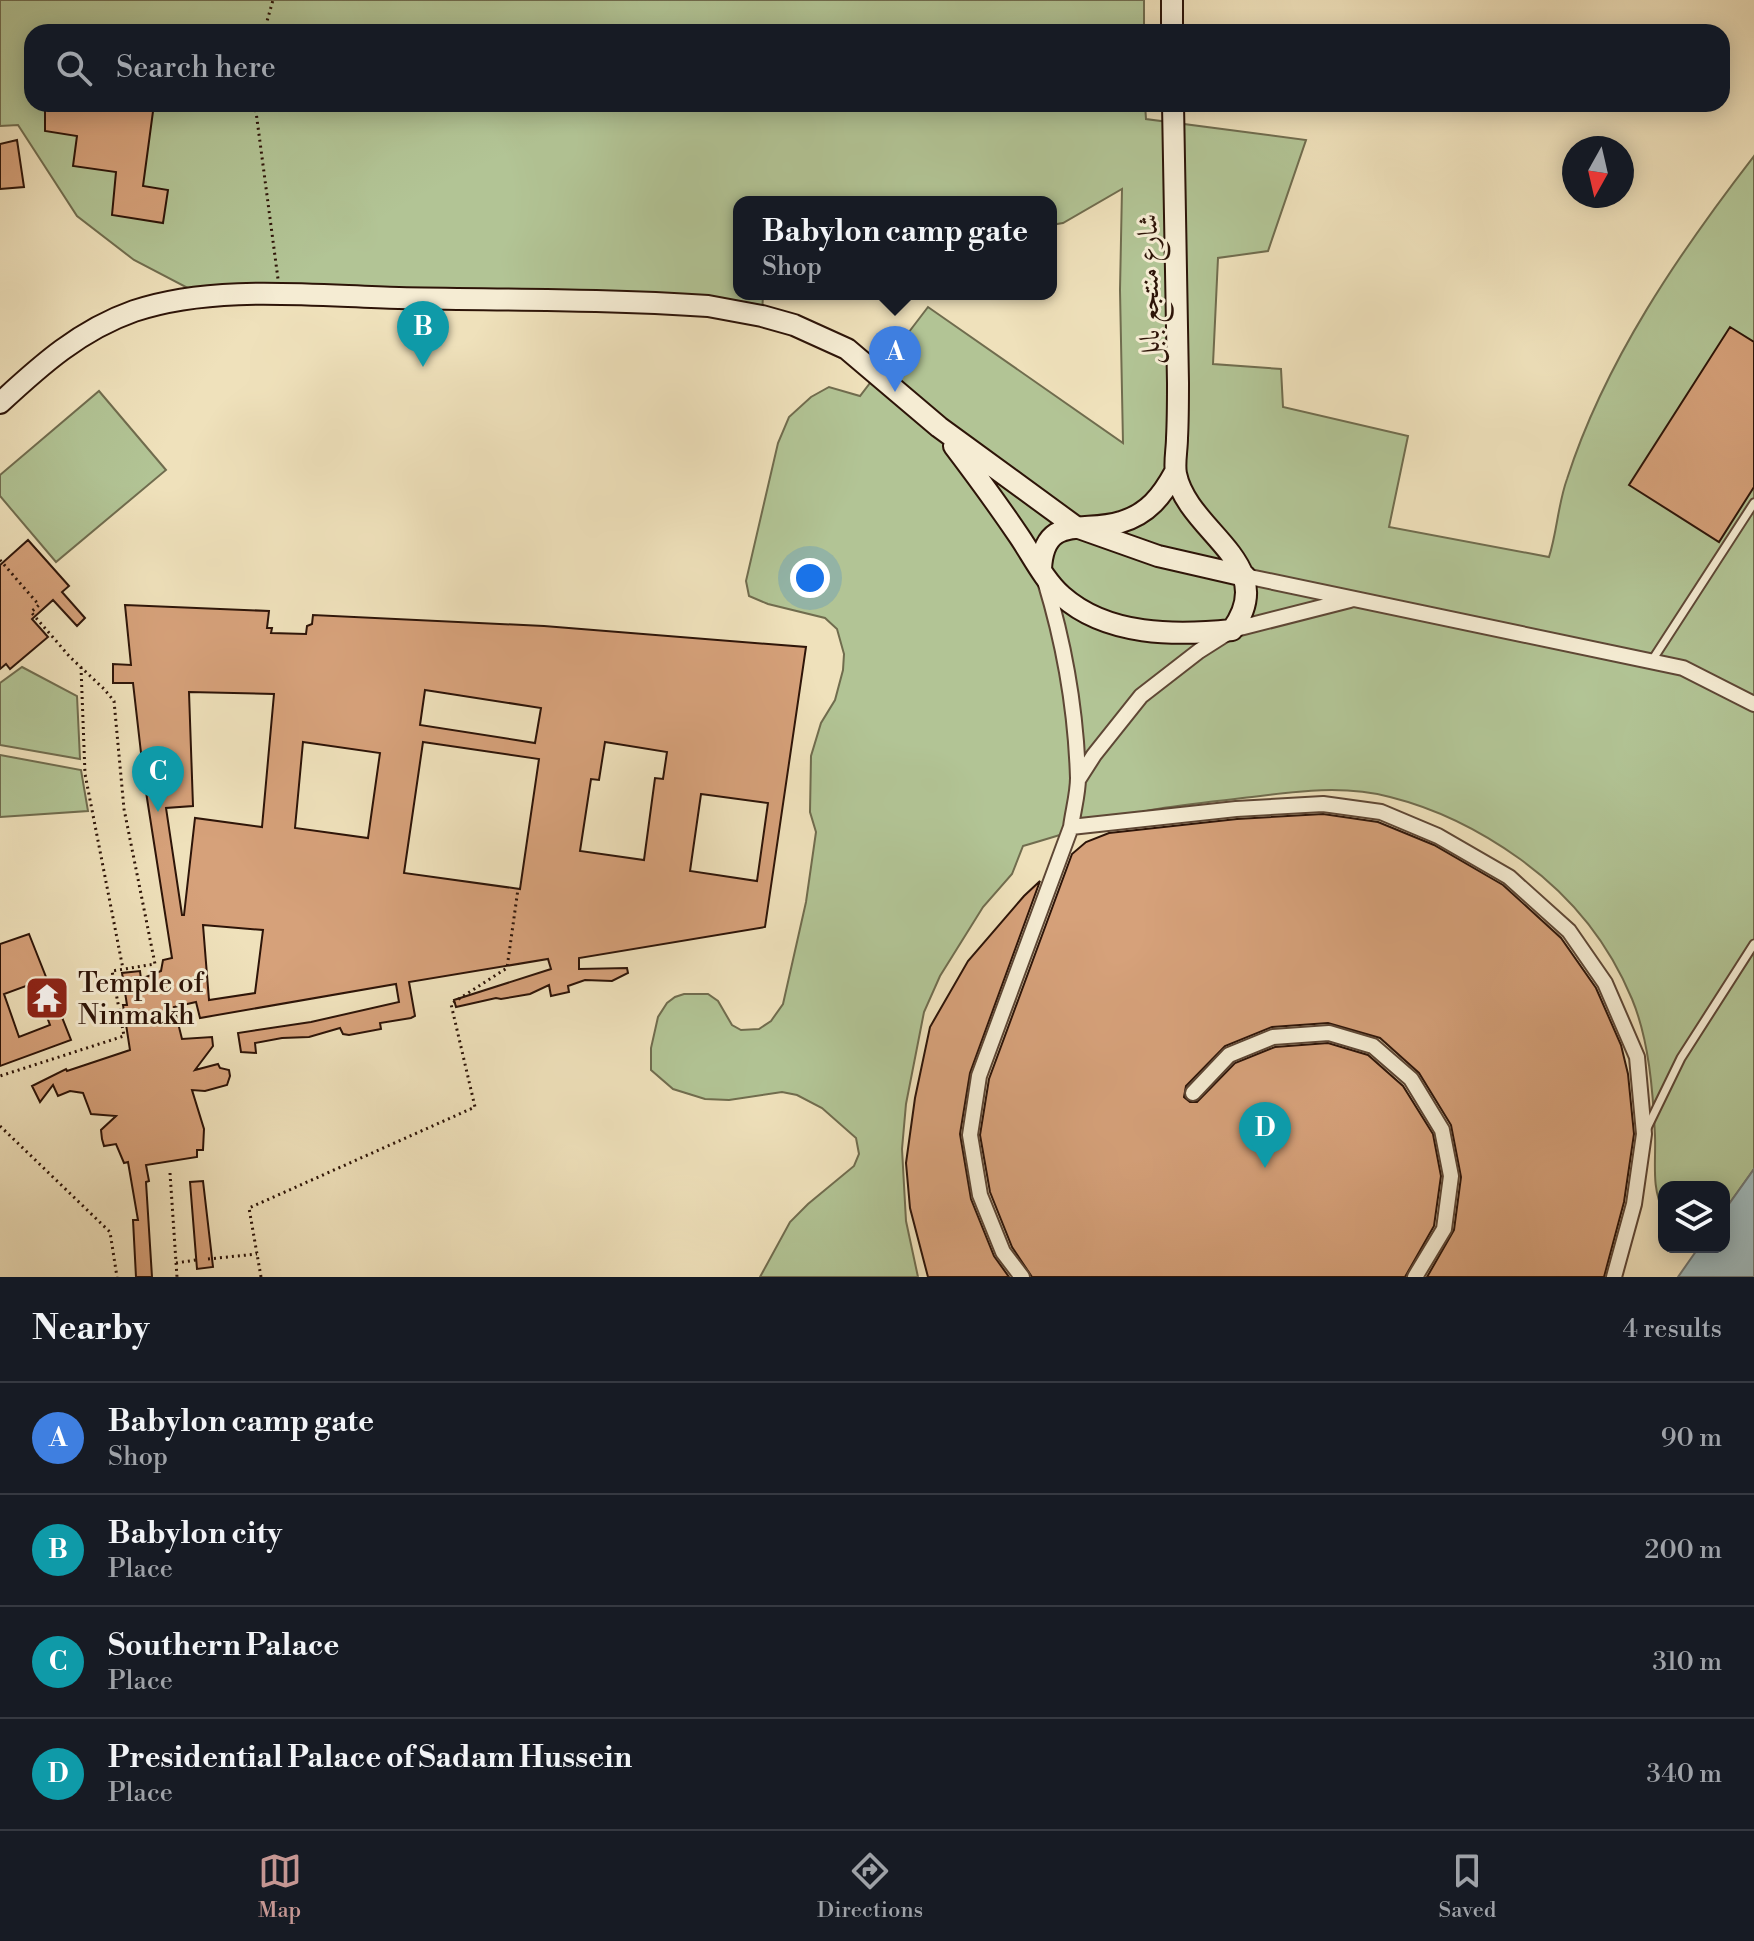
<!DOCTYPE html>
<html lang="en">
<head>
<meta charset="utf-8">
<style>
	:root { --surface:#171b24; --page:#20242c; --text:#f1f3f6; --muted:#9ea1a6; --line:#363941; --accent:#c59692 }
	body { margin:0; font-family:"Libre Bodoni",Amiri,serif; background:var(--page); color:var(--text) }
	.controls { position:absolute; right:24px; bottom:24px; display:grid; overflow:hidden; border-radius:16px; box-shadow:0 4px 20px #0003 }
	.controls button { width:72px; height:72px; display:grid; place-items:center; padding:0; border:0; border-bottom:2px solid var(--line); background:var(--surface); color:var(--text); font:40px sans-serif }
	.compass { position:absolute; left:1562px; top:136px; width:72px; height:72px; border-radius:50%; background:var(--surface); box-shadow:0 4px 20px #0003; rotate:188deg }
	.you { position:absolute; left:810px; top:578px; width:28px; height:28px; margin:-20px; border:6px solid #fff; border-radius:50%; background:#1a73e8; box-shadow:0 0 0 12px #1a73e833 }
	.badge { display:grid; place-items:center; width:52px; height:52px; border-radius:50%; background:var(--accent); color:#fff; font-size:26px; font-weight:700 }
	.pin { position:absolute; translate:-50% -66px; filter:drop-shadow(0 2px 4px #0008) }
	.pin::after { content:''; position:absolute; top:42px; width:28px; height:24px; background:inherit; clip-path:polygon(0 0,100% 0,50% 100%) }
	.popup { position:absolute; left:733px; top:196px; width:324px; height:104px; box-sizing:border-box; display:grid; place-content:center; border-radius:16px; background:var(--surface); filter:drop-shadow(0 2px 6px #0005); font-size:26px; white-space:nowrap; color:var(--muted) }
	.popup b { font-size:30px; color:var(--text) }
	.popup::after { content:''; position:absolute; left:50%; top:100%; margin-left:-16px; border:16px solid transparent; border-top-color:var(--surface) }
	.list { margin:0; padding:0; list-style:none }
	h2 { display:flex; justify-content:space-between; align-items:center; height:104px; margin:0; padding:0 32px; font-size:34px }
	h2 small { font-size:26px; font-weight:400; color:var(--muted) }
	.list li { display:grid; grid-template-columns:52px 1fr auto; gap:24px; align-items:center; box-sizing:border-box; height:112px; padding:0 32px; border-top:2px solid var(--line) }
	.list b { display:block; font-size:30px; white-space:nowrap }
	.list p { margin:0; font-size:26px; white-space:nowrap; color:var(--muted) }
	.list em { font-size:26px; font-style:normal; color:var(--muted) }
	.icon { flex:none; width:44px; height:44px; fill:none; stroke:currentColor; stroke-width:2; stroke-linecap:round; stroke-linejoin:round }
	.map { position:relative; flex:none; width:1754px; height:1277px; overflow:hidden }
	.search { position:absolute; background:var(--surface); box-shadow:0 4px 20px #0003; left:24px; right:24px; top:24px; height:88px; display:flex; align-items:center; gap:20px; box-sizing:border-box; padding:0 28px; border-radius:24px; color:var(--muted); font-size:30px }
	.sheet { height:552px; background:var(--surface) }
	nav { display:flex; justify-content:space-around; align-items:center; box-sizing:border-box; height:112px; border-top:2px solid var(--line); background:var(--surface); font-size:22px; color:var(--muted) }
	nav a { display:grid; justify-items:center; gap:4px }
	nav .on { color:var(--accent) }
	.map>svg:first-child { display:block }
</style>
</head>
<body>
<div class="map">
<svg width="1754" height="1277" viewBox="0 0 1754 1277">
	<rect width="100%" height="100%" fill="#efe1bb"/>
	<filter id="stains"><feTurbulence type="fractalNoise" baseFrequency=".0025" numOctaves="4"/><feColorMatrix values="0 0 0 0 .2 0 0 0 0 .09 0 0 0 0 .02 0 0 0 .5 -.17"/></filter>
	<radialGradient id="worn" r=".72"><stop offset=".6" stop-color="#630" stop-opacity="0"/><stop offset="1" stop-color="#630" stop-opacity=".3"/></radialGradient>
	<path fill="#b2c495" stroke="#706c4e" stroke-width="2" d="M 0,0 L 1144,0 L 1144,32 L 32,32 L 32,104 L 1145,104 L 1146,119 L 1306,140 L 1268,251 L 1218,258 L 1213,364 L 1281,369 L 1283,407 L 1408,436 L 1389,527 L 1549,557 C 1557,532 1558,504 1567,479 C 1605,361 1679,253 1754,156 L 1754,1169 L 1724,1211 L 1724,1187 L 1664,1187 L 1664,1212 C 1651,1189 1656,1162 1655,1136 C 1653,1091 1649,1040 1632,999 C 1608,941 1570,895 1520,859 C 1481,831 1438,809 1390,797 C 1345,785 1298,791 1252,797 C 1219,801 1184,804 1151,810 C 1108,819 1065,834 1023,846 L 1012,874 L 983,907 L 940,976 L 924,1012 L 906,1104 L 902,1149 L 906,1221 L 918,1277 L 760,1277 L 790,1222 L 808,1204 L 854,1166 L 859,1154 L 856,1138 L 822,1108 L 797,1095 L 782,1092 L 729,1100 L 705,1099 L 673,1089 L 651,1070 L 651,1048 L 658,1017 L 667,1003 L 675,997 L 684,994 L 708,994 L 718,1001 L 732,1025 L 741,1030 L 759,1029 L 771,1021 L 783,1004 L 806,902 L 816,832 L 810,812 L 811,756 L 821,723 L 835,700 L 843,670 L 844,654 L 837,629 L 825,618 L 768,604 L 749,596 L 746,581 L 778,443 L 789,417 L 811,397 L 829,387 L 860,396 L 928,307 L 1123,443 L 1120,290 L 1122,189 L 1063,223 L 1051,225 L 1051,202 L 739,202 L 739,294 L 763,294 L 762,316 L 203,296 L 134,260 L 77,216 L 18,125 L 0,126 Z
		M 99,391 L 166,470 L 56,562 L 0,496 L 0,475 Z
		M 22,667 L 77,696 L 80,759 L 0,745 L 0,683 Z
		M 0,755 L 81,770 L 88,811 L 0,817 Z"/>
	<path fill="#a0babc" stroke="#727874" stroke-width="2" d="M 1754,1169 L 1754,1277 L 1678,1277 L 1699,1247 L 1724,1247 L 1724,1211 Z"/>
	<path fill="#d6a17a" stroke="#2d1408" stroke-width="2" fill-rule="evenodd" d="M 45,104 L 154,104 L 143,186 L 168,190 L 163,223 L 112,215 L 116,172 L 73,166 L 77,136 L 45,131 Z
		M 17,140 L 24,187 L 0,189 L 0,144 Z
		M 1730,327 L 1754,342 L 1754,487 L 1719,542 L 1629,485 Z
		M 28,540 L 69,586 L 62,592 L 85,618 L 77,626 L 53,600 L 32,619 L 48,637 L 10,669 L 6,664 L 0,669 L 0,565 Z
		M 125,605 L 269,611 L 267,628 L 272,628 L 271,633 L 306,634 L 307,626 L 312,624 L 313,615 L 544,626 L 806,647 L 765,927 L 579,958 L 579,969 L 627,968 L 628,973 L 612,981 L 585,980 L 568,986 L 569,992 L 551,996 L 549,985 L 530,994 L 501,999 L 496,998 L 456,1007 L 454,1000 L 551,969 L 548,959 L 409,982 L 415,1016 L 411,1018 L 380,1023 L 381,1029 L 349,1035 L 343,1034 L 340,1028 L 309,1037 L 282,1038 L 255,1043 L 256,1053 L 241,1052 L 238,1033 L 311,1022 L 399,1002 L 396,984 L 200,1018 L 196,1002 L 174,1007 L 182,1039 L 212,1037 L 213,1046 L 195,1070 L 218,1064 L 220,1068 L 229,1070 L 230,1076 L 227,1085 L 205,1091 L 192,1090 L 204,1129 L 203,1150 L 197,1150 L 197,1157 L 146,1165 L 149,1181 L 146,1182 L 152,1277 L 136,1277 L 133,1220 L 138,1220 L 128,1162 L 124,1163 L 116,1144 L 104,1146 L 102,1139 L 101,1130 L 116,1116 L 91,1114 L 83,1093 L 70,1091 L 58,1096 L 53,1085 L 40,1102 L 32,1086 L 66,1069 L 67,1071 L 130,1050 L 123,1005 L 127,1005 L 122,973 L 140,971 L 141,979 L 161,971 L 163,960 L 172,958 L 144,779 L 133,683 L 113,683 L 113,664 L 131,665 ZM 425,690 L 541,708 L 535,743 L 420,725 ZM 189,692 L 274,694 L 262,827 L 195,818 L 184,915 L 182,915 L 166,808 L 193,806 ZM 303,742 L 380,753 L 368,838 L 295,828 ZM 423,742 L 539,759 L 520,889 L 404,873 ZM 605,742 L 667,752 L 663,779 L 655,778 L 644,860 L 580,851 L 591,779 L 599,780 ZM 701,794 L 768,803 L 757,881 L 690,871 ZM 203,925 L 263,930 L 255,993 L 209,1000 Z
		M 1323,814 L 1378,822 L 1434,845 L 1503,885 L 1561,938 L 1596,988 L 1621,1045 L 1628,1074 L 1634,1134 L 1624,1202 L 1604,1277 L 1427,1277 L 1454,1230 L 1461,1177 L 1451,1125 L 1419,1073 L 1380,1038 L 1328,1023 L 1272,1027 L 1225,1046 L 1186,1086 L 1184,1097 L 1190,1102 L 1197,1102 L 1235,1063 L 1275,1047 L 1328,1043 L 1368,1055 L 1403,1086 L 1433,1134 L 1441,1176 L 1434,1226 L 1405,1277 L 1032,1277 L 1012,1247 L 990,1192 L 980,1135 L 989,1079 L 1072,854 L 1086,842 L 1109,833 L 1237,819 Z
		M 1040,881 L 970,1073 L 960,1134 L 971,1199 L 994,1256 L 1009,1277 L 928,1277 L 910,1208 L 906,1163 L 915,1098 L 930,1027 L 968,961 L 1024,896 Z
		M 29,934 L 71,1040 L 0,1066 L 0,944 ZM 34,983 L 50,1025 L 19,1037 L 4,994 Z
		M 203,1181 L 213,1267 L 197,1269 L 190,1182 Z"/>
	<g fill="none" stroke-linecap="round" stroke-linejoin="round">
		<g stroke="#5e4735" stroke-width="11">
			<path id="lane" d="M 1651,662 L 1754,503
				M 1647,1128 L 1681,1058 L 1754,944"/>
		</g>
		<g stroke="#5e4735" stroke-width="18">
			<path id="street" d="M 1245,576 L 1683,668 L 1754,704
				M 1045,581 C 1064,643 1076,712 1078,778 C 1078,794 1073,811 1071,827 L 1236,809 L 1323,804 L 1381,812 L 1438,836 L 1509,877 L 1569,931 L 1605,983 L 1637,1057 L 1644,1134 L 1634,1204 L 1614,1277
				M 1078,780 L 1094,755 L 1141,696 L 1199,651 L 1232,630 L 1350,600
				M 1193,1093 L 1229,1055 L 1273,1037 L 1329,1033 L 1373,1046 L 1411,1079 L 1442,1130 L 1451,1176 L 1444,1229 L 1415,1277
				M 1022,1277 L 1003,1252 L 980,1195 L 970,1135 L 979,1076 L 1071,827"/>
		</g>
		<g stroke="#2d1408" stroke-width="24">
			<path id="secondary" d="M 1172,0 L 1172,32
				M 0,403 C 41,365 80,330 134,311 C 214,284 315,296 399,298 C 502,300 606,299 708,306 L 762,316 L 794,325 L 847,349 L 939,427 L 1076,527 L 1158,556 L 1245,576
				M 954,446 C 976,475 998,505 1019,536 C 1032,555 1044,580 1062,596 C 1107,636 1176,636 1232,630 C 1281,563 1188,533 1176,474 C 1174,463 1177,449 1177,438 C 1178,419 1178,401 1178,383 C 1176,290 1175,197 1173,104
				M 1041,569 C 1044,513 1084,534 1121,522 C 1148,514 1162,496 1175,472"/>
		</g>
		<path stroke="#2d1408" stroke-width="3" stroke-dasharray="2 4" stroke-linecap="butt" d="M 264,32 L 273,0
			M 255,104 L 278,279
			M 0,560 L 39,605 L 31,612 L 70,657 L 104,689 L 114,701 L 124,809 L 155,964 L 112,971 L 124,1036 L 0,1076
			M 81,667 L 85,774 L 123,969
			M 0,1126 L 110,1232 L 117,1277
			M 170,1173 L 177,1277
			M 208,1259 L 257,1254
			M 176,1263 L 196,1260
			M 261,1277 L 249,1208 L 475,1107 L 451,1004 L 507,968 L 518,889"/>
		<use href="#lane" stroke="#f5ecd3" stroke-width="7"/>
		<use href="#street" stroke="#f5ecd3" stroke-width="14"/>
		<use href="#secondary" stroke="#f5ecd3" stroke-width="20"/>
	</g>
	<defs>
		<g id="temple-square" transform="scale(2.3)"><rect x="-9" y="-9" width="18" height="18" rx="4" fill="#8f2418" stroke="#f5ecd3"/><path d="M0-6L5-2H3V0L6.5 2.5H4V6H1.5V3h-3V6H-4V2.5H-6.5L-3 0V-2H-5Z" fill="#fff"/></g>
	</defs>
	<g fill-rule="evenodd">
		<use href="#temple-square" x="47" y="998"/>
	</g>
	<g text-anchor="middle" stroke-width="6" stroke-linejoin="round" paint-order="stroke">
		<g font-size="28" fill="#2d1408" stroke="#f5ecd3">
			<text transform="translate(1148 289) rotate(-91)" y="10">شارع منتجع بابل</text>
		</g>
		<g font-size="28" fill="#2d1408" stroke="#f5ecd3" text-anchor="start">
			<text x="78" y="992">Temple of<tspan x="78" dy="32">Ninmakh</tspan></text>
		</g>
	</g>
	<rect width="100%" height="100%" filter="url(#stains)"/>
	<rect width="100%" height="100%" fill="url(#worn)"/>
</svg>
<div class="controls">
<button><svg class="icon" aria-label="layers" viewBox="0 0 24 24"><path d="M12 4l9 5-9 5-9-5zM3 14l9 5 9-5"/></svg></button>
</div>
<svg class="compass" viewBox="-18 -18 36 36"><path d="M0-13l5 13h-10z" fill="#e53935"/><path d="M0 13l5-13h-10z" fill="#9ea1a6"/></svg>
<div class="you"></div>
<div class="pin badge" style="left:895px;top:392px;background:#3f7fe0">A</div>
<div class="popup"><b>Babylon camp gate</b>Shop</div>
<div class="pin badge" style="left:423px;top:367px;background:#0f9aa8">B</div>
<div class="pin badge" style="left:158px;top:812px;background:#0f9aa8">C</div>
<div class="pin badge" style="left:1265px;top:1168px;background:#0f9aa8">D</div>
<div class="search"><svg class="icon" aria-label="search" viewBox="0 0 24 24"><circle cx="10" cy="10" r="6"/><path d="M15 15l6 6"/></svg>Search here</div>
</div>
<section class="sheet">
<h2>Nearby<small>4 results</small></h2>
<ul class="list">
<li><span class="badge" style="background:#3f7fe0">A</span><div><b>Babylon camp gate</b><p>Shop</p></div><em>90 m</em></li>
<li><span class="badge" style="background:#0f9aa8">B</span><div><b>Babylon city</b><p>Place</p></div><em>200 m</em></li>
<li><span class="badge" style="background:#0f9aa8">C</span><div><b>Southern Palace</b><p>Place</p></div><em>310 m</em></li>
<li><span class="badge" style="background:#0f9aa8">D</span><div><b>Presidential Palace of Sadam Hussein</b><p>Place</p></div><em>340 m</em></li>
</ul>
</section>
<nav>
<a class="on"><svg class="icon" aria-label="map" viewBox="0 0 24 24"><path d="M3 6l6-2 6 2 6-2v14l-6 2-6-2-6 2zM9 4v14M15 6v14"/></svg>Map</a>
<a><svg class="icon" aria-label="directions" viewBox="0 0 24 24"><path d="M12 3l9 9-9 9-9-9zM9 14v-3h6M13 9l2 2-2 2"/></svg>Directions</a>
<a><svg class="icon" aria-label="saved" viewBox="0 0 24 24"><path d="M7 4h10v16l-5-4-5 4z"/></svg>Saved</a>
</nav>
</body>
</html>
